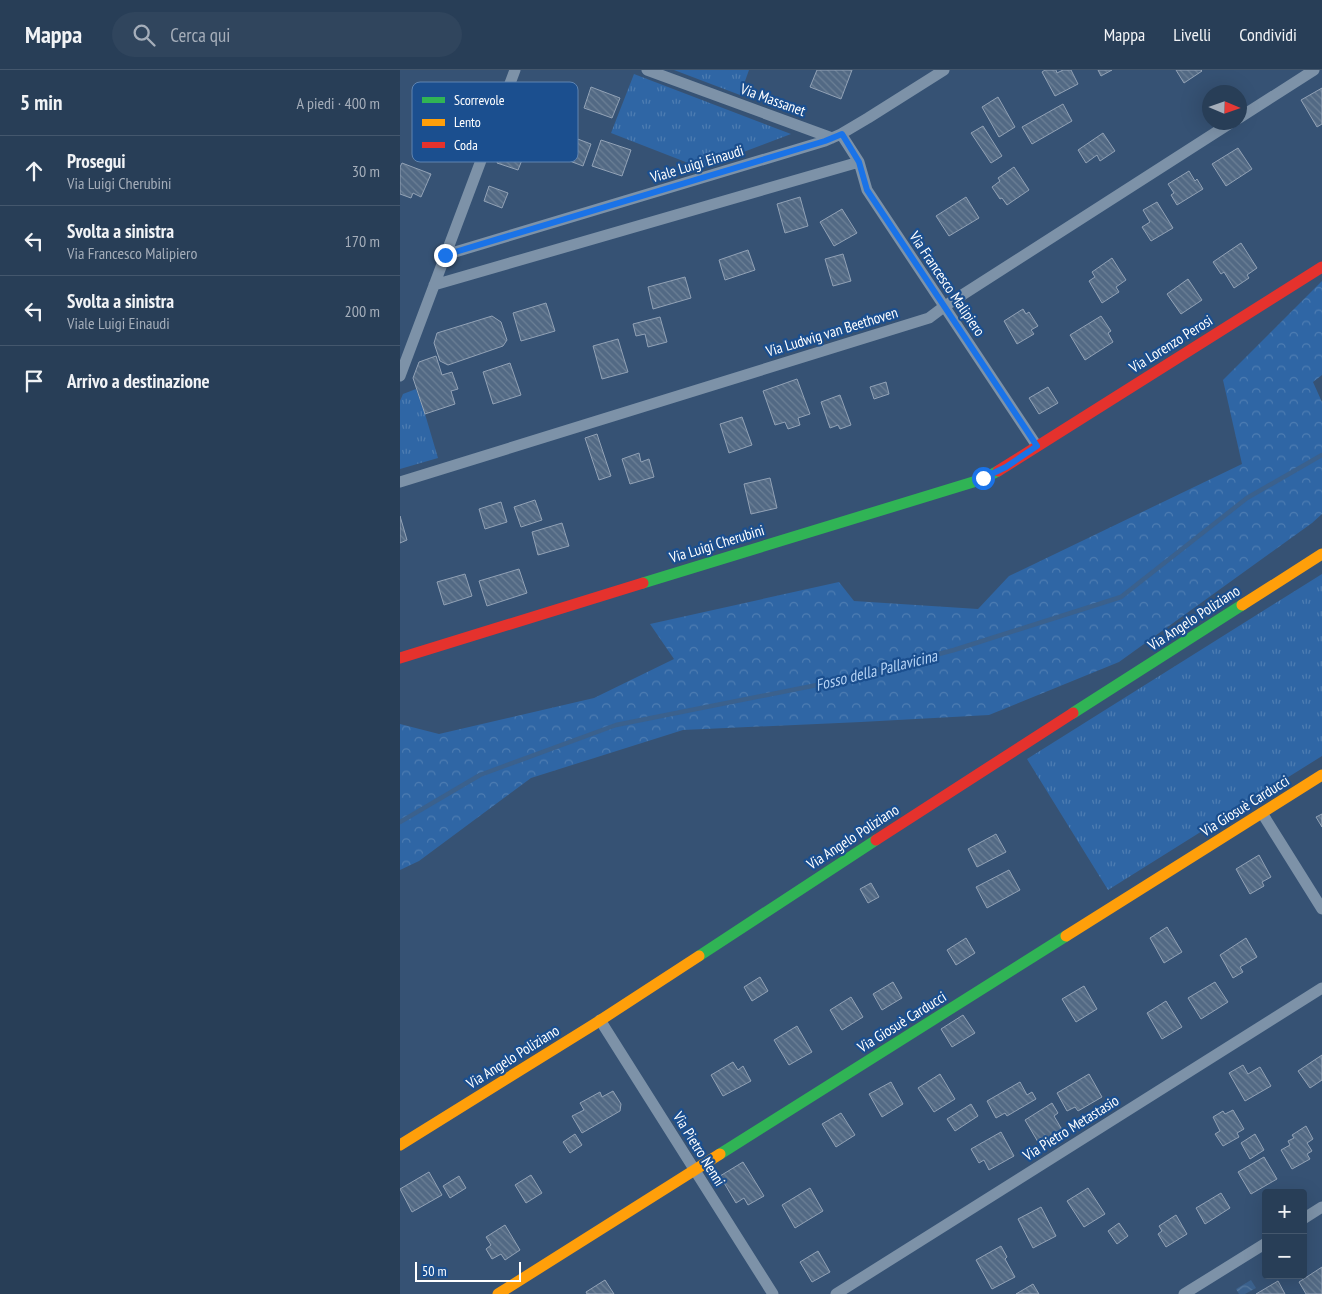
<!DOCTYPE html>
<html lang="it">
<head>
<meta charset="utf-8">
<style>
	:root { --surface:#283e57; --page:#30455d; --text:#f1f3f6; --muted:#a5aeba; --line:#44576d }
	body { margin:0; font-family:"PT Sans Narrow",sans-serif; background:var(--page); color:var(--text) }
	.controls { position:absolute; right:15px; bottom:15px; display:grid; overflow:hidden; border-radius:5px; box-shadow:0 5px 20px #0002 }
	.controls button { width:45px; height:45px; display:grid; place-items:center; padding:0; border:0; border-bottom:1px solid var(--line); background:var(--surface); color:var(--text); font:25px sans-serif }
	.compass { position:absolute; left:802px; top:15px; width:45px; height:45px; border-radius:50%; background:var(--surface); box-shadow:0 5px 20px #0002; rotate:92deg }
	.scale { position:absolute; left:15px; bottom:12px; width:106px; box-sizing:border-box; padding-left:5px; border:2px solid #fff; border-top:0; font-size:14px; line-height:18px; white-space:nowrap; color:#fff; -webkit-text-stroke:4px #1b4f8f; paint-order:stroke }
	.stop { position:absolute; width:15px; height:15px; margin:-11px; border:4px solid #1a73e8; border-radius:50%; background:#fff }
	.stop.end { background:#1a73e8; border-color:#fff; box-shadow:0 1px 5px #0008 }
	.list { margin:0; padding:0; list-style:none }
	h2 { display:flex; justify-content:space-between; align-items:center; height:65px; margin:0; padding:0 20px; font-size:21px }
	h2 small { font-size:16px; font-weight:400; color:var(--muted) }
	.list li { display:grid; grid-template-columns:32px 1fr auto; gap:15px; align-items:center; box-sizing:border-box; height:70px; padding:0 20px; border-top:1px solid var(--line) }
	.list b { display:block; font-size:19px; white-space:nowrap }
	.list p { margin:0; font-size:16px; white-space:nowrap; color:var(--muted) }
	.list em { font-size:16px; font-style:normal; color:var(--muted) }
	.icon { flex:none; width:28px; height:28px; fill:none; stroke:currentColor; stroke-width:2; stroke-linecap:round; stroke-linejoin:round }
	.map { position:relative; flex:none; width:922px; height:1224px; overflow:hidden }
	header { display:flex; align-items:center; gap:30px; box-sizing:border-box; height:70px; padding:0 25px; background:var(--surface); border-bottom:1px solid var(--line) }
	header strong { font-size:24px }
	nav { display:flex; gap:28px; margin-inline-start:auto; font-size:18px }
	.search { width:350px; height:45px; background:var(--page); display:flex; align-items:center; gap:12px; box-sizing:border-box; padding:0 18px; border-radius:28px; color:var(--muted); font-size:19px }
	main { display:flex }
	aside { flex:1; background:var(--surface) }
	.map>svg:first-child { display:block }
</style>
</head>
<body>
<header>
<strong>Mappa</strong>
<div class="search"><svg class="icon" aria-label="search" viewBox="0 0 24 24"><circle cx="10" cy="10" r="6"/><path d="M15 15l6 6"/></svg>Cerca qui</div>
<nav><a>Mappa</a><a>Livelli</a><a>Condividi</a></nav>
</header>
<main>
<aside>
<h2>5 min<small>A piedi · 400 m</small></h2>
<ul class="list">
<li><svg class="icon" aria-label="ahead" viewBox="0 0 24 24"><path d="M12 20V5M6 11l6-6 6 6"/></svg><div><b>Prosegui</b><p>Via Luigi Cherubini</p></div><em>30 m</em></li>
<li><svg class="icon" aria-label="left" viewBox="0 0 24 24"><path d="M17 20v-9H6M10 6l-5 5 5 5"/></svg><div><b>Svolta a sinistra</b><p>Via Francesco Malipiero</p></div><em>170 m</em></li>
<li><svg class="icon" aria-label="left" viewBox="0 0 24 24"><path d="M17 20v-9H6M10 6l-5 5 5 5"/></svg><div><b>Svolta a sinistra</b><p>Viale Luigi Einaudi</p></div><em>200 m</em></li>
<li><svg class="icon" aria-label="arrive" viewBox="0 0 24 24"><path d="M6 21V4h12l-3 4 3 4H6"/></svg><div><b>Arrivo a destinazione</b></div></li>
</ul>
</aside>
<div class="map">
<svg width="922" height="1224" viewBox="0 0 922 1224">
	<defs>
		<pattern id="grass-tufts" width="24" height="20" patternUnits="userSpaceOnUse" patternTransform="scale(1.25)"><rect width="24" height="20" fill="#2f66a5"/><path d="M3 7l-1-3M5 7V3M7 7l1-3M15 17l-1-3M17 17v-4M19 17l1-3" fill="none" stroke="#4e7db2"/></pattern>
		<pattern id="forest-crowns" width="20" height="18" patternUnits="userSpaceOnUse" patternTransform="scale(1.25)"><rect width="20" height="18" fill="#2f66a5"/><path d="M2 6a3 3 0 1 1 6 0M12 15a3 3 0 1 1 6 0" fill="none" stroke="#4e7db2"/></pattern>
		<pattern id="water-waves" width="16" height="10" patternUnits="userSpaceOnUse" patternTransform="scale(1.25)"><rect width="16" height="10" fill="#3b618d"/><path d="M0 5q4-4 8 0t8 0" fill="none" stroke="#58799e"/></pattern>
		<pattern id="building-back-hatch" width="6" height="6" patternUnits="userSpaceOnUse" patternTransform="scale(1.25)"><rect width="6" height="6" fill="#526984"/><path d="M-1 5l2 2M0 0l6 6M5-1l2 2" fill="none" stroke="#6c8096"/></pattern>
	</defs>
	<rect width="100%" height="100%" fill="#365274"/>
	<path fill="url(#grass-tufts)" d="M 274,0 L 349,0 L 340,25 Z
		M 234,4 L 391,64 L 301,98 L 211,63 Z
		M 16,319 L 25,344 L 38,388 L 0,399 L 0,331 L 3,324 Z
		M 922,504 L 922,686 L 708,820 L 627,689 Z"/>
	<path fill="url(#forest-crowns)" d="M 922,211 L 922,305 L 913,312 L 922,332 L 922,444 L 912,453 L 719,592 L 589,645 L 461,652 L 283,660 L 131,708 L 19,791 L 0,800 L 0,654 L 39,664 L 194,628 L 274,589 L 250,554 L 439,512 L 454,531 L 578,539 L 609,506 L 842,394 L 823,310 Z"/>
	<path fill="url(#water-waves)" d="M 851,1210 L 856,1218 L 845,1224 L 839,1224 L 836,1219 Z"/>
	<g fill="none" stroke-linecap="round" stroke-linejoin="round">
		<path stroke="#3b618d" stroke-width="4.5" d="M 0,752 L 80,705 L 216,655 L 432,612 L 554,580 L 721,527 L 847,428 L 922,385"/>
	</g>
	<path fill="url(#building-back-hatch)" stroke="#92a2b6" d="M 417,0 L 452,0 L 441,29 L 410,17 Z
		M 645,0 L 656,0 L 657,3 L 663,0 L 671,0 L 678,14 L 655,26 L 642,2 Z
		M 698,0 L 712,0 L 701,6 Z
		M 776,0 L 801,0 L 802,1 L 784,13 Z
		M 191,17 L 220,28 L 212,48 L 184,38 Z
		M 922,18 L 922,54 L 917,57 L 901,30 Z
		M 598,27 L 615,57 L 599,67 L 582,37 Z
		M 663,34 L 672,51 L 632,74 L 622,57 Z
		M 113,51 L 143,62 L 137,80 L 132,78 L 127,91 L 122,90 L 118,100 L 97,93 Z
		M 583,56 L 602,86 L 591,93 L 571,63 Z
		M 703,63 L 715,81 L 700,91 L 697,85 L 686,93 L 678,80 Z
		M 167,65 L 191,74 L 183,96 L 159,87 Z
		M 201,70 L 231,80 L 222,106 L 192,96 Z
		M 838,78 L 852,99 L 826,116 L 812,94 Z
		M 2,93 L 31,104 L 21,127 L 13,123 L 11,128 L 0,124 L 0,97 Z
		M 614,97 L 629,120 L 607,135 L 602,128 L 600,129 L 592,117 L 600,111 L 598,108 Z
		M 789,101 L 795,111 L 797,109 L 803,119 L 777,135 L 771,125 L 774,123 L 768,114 Z
		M 89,116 L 108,123 L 102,138 L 84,131 Z
		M 400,127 L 408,156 L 385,163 L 377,134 Z
		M 566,127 L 579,148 L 549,166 L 536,146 Z
		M 757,132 L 773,158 L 751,171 L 742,157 L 750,152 L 743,140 Z
		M 442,139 L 457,163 L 434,176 L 420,152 Z
		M 841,173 L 857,198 L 847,205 L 849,208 L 834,218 L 824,202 L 821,204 L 813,192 Z
		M 348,180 L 355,200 L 325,210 L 319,190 Z
		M 443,184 L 451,211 L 433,216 L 425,189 Z
		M 712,188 L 726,210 L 716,217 L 719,222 L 702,233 L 689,211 L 695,207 L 692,202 Z
		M 285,207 L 291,228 L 253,239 L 248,217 Z
		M 788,209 L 802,230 L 781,244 L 767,224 Z
		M 146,233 L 155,261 L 121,271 L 113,243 Z
		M 623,239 L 626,244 L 629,242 L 638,256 L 631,260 L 634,264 L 617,274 L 604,251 Z
		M 92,246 L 101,252 L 107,270 L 103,276 L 48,295 L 40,291 L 34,273 L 37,263 Z
		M 701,246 L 711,261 L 708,263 L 713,272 L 685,290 L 670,265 Z
		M 260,247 L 267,272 L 248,277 L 245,264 L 236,266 L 233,254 Z
		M 218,269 L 228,302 L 202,309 L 193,276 Z
		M 36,286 L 42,305 L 52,302 L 58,319 L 51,321 L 55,334 L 25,344 L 13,308 L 19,292 Z
		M 110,293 L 121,325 L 93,334 L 83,302 Z
		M 397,309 L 410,344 L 398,348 L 400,355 L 388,359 L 385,352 L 375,355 L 363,321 Z
		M 486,312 L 489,324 L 474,329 L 470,317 Z
		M 648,317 L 658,333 L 639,344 L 629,328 Z
		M 440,325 L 451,355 L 440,359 L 438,355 L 430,358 L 421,332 Z
		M 342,347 L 352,375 L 329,383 L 320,354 Z
		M 197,364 L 211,406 L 199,410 L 185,368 Z
		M 239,383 L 241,392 L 249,389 L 254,407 L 230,414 L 222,389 Z
		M 370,408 L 377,438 L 351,444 L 344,414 Z
		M 135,430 L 142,450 L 121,457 L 114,437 Z
		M 101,432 L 107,452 L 85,459 L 79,439 Z
		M 0,446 L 7,470 L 0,473 Z
		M 162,453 L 169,476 L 138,485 L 132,462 Z
		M 119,499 L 127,523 L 87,536 L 79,511 Z
		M 65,504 L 72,526 L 44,535 L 37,512 Z
		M 922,744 L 922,757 L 916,747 Z
		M 596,764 L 606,782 L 577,797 L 568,779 Z
		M 859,785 L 871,807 L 862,812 L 864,816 L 850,824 L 836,799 Z
		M 609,800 L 620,820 L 587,838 L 576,817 Z
		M 471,813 L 479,827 L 468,833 L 460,819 Z
		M 767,857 L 782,882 L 764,893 L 750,868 Z
		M 566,868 L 575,883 L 556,895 L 547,880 Z
		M 846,868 L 857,887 L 840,897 L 843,902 L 833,908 L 820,885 Z
		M 360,907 L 368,921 L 352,931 L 344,917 Z
		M 493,912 L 502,928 L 482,940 L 473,924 Z
		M 815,912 L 828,932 L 801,949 L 788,928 Z
		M 684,916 L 697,939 L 676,952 L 662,929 Z
		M 451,927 L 463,947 L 442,960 L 430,940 Z
		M 766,931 L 782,957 L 762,969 L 747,943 Z
		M 563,945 L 575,963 L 552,977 L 541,959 Z
		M 397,956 L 412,982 L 389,995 L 374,970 Z
		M 922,985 L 922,1010 L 910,1018 L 898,1001 Z
		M 333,992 L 338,1000 L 343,996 L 351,1011 L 323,1026 L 311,1005 Z
		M 843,995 L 848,1004 L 860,997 L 871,1016 L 845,1031 L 829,1003 Z
		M 540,1004 L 555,1029 L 534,1042 L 518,1018 Z
		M 689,1004 L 702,1027 L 678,1041 L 675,1037 L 667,1041 L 657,1023 Z
		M 491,1012 L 503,1034 L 482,1047 L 469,1024 Z
		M 620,1012 L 627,1025 L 632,1022 L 636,1029 L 607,1046 L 605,1043 L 596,1048 L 587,1031 Z
		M 213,1021 L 221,1034 L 220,1041 L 182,1063 L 172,1046 L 184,1040 L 180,1033 L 200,1022 L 202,1027 Z
		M 652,1033 L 658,1043 L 654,1046 L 664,1063 L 641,1077 L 625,1050 Z
		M 571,1034 L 578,1046 L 555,1061 L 547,1049 Z
		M 833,1040 L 844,1059 L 837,1063 L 839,1067 L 823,1076 L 815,1064 L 820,1061 L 813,1047 L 823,1041 L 825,1044 Z
		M 441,1043 L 455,1065 L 436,1077 L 422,1054 Z
		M 906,1056 L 913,1069 L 907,1073 L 912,1081 L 907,1084 L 910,1089 L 892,1099 L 881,1080 L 890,1075 L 888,1071 L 894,1068 L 892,1065 Z
		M 601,1062 L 614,1086 L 589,1100 L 584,1090 L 579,1093 L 571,1079 Z
		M 175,1064 L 182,1075 L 170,1083 L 163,1072 Z
		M 855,1064 L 864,1080 L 850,1089 L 841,1073 Z
		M 864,1087 L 877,1109 L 851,1124 L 838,1102 Z
		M 343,1092 L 364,1126 L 348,1135 L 344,1128 L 336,1133 L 320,1106 Z
		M 29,1102 L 42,1125 L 12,1142 L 0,1119 Z
		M 131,1105 L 142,1123 L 126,1133 L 115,1115 Z
		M 59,1106 L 66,1118 L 50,1128 L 43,1116 Z
		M 410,1118 L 423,1141 L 395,1158 L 382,1135 Z
		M 688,1118 L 705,1144 L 684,1157 L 667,1131 Z
		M 821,1123 L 830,1138 L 805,1154 L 796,1138 Z
		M 641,1137 L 656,1166 L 633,1178 L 618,1149 Z
		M 776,1145 L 787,1164 L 766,1177 L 758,1164 L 762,1161 L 759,1156 Z
		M 719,1153 L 728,1166 L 717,1174 L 708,1161 Z
		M 105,1155 L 120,1180 L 105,1190 L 101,1184 L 92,1189 L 86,1179 L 91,1175 L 86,1167 Z
		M 601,1176 L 607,1187 L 605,1189 L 615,1207 L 592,1219 L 576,1190 Z
		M 418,1181 L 430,1202 L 412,1212 L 400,1192 Z
		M 922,1197 L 922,1224 L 906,1224 L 899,1212 Z
		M 205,1210 L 214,1224 L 187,1224 L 186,1222 Z
		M 878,1211 L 885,1224 L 856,1224 Z
		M 633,1214 L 639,1224 L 616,1224 Z"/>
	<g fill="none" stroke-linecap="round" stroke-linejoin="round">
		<path stroke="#7d92a8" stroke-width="11" d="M 247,0 L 432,68
			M 839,48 L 914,0
			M 441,64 L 459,92 L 467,120 L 637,376
			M 45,185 L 425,71 L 441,64 L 468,48 L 544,0
			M 34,215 L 459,92
			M 0,306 L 115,0
			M 0,412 L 529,248 L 545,236 L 832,52
			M 862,743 L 922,839
			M 200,950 L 373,1224
			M 903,1149 L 922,1137
			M 436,1224 L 922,918
			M 784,1224 L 866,1173"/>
		<path stroke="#30b455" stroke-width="11" d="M 243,513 L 583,409 L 598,401
			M 673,643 L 842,535
			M 299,886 L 476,770
			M 320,1084 L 666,866"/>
		<path stroke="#ff9f0a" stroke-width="11" d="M 842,535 L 922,484
			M 666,866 L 922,705
			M 0,1075 L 193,955 L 299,886
			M 98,1224 L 320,1084"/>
		<path stroke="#e5322d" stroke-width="11" d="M 598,401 L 922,197
			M 0,588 L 243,513
			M 476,770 L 673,643"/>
	</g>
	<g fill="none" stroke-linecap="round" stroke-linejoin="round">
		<path stroke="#1a73e8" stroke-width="6" d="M 45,185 L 425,71 L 442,64 L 459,92 L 467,120 L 637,376 L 606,397 L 583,408"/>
	</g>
	<g text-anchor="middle" stroke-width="4.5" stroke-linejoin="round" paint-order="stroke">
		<g font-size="15" fill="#fff" stroke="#1b4f8f">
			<text transform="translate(373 30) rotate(20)" y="5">Via Massanet</text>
			<text transform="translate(297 94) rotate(-17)" y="5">Viale Luigi Einaudi</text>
			<text transform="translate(547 214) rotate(56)" y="5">Via Francesco Malipiero</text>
			<text transform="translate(432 262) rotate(-17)" y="5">Via Ludwig van Beethoven</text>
			<text transform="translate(771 274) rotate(-32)" y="5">Via Lorenzo Perosi</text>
			<text transform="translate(317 474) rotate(-17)" y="5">Via Luigi Cherubini</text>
			<text transform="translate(794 548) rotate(-33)" y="5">Via Angelo Poliziano</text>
			<text transform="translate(845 736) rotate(-32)" y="5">Via Giosuè Carducci</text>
			<text transform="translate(453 767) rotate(-33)" y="5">Via Angelo Poliziano</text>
			<text transform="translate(502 952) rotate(-32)" y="5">Via Giosuè Carducci</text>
			<text transform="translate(113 987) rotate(-32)" y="5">Via Angelo Poliziano</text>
			<text transform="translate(671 1058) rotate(-32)" y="5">Via Pietro Metastasio</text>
			<text transform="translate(299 1079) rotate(58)" y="5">Via Pietro Nenni</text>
		</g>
		<g font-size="16" font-style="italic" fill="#b5d3f5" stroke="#1b4f8f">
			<text transform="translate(476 600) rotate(-14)" y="6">Fosso della Pallavicina</text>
		</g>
	</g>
	<rect x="12" y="12" width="166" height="80" rx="8" fill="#1b4f8f" stroke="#5f84b1" stroke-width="1"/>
	<rect x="22" y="27" width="23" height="6" fill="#30b455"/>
	<rect x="22" y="49" width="23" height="7" fill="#ff9f0a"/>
	<rect x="22" y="72" width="23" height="6" fill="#e5322d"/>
	<g font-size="14" fill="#fff">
		<text x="54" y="35">Scorrevole</text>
		<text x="54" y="57">Lento</text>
		<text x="54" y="80">Coda</text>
	</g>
</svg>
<div class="controls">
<button>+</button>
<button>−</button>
</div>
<svg class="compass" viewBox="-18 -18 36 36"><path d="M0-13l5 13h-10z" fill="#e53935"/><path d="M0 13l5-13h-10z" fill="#a5aeba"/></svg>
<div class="scale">50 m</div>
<div class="stop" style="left:583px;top:408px"></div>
<div class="stop end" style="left:45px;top:185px"></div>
</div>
</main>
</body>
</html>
